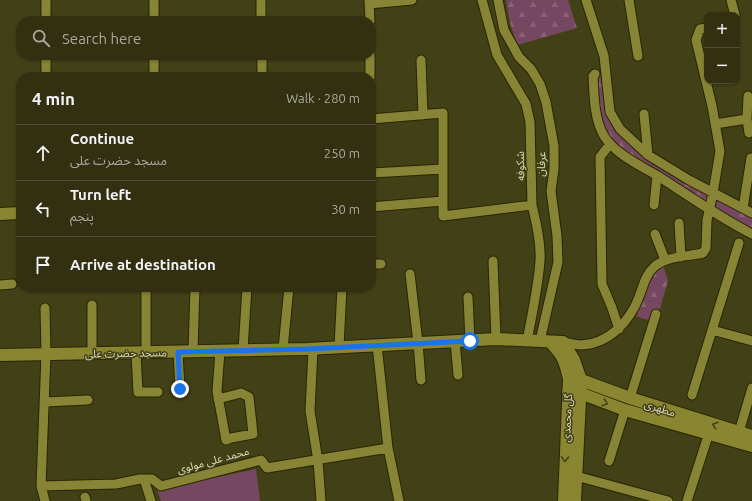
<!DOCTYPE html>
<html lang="en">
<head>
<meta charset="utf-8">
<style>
	:root { --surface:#323011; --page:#3a381a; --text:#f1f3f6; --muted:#a8a99f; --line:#4d4b31 }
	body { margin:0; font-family:Ubuntu,"Noto Sans Arabic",sans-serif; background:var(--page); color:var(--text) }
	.controls { position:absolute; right:12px; top:12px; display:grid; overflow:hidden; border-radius:8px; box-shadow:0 1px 3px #0004 }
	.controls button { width:36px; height:36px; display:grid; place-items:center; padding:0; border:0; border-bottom:1px solid var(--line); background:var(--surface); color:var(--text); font:20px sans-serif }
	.stop { position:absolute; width:12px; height:12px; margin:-9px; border:3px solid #1a73e8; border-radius:50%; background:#fff }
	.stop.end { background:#1a73e8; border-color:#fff; box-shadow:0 1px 4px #0008 }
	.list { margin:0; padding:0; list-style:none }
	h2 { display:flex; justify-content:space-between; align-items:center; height:52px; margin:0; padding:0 16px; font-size:17px }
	h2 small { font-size:13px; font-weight:400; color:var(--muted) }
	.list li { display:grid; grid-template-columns:26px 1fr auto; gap:12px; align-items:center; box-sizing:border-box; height:56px; padding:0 16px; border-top:1px solid var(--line) }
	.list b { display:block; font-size:15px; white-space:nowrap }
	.list p { margin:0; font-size:13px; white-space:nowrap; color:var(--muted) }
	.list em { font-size:13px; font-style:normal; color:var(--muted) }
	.icon { flex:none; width:22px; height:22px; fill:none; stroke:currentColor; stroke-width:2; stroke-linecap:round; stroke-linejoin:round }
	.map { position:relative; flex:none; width:752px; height:501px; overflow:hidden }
	.search { position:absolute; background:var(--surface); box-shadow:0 1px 3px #0004; left:16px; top:16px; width:360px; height:44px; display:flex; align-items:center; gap:10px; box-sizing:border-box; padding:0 14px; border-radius:16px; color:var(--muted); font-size:15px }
	.panel { position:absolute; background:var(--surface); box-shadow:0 1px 3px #0004; left:16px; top:72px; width:360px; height:220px; border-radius:16px }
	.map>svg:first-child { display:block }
</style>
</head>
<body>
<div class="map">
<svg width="752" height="501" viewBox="0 0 752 501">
	<defs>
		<pattern id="forest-firs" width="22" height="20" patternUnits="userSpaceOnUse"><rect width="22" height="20" fill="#754760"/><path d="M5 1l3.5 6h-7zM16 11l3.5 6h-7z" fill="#886174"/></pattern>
	</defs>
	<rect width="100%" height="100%" fill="#424017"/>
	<path fill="#754760" d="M 256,469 L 260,501 L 161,501 L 157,490 Z"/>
	<path fill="url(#forest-firs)" d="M 506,0 L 568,0 L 577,28 L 517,45 L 510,23 Z
		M 605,74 L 610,114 L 620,131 L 712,194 L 707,207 L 610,142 L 600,123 L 597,75 Z
		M 714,195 L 752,216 L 752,232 L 711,208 Z
		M 663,265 L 668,281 L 656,323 L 636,316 L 647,285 L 653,274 Z"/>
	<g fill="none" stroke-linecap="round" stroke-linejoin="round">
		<g stroke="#292600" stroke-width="11">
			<path id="street" d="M 46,0 L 46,21
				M 261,0 L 261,21
				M 369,0 L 370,21
				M 482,0 L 497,55 L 526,104 L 530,122 L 532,205 C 536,221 541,245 540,261 C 538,288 532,314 527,341
				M 498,0 L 504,30 L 519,57 L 531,69 L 540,84 L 546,102 L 554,146 L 554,169 L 551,191 L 557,236 L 558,262 L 540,341
				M 586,0 L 604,56 L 610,112 L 620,129 L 648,155 L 689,180 L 752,213
				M 629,0 L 638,56
				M 731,0 L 735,15
				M 369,4 L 412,0
				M 154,21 L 154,0
				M 46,55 L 46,77
				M 262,55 L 262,77
				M 370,55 L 370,77
				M 421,60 L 423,115
				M 595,74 L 593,76 C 594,95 594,119 604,136 C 615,154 641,166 658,176 C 689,196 719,217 752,234
				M 154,77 L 154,55
				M 748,96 L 747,119 L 749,133
				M 644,114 L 648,155
				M 371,119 L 443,113 L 443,216 L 532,205
				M 715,124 L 747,119
				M 610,144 L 600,157 L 602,284 L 612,308 L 619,329
				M 371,173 L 443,169
				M 654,205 L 657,176
				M 371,207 L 443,201
				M 743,208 L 751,158
				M 679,223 L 681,257
				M 655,234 L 665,260
				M 493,261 L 496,339
				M 371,264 L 381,264
				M 410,274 L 418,343 L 421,380
				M 0,285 L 12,284
				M 468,297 L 470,341
				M 45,308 L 46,354 L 41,486 L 45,501
				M 712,330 L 752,341
				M 455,341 L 458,375
				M 563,342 C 569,343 575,345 581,345 C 609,344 630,321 639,297 C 643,287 645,275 654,267 C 666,256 686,257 703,253 L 706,248 L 707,220 L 713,193 L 720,151 L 712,106 L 696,40 L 700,29 L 707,28
				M 377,345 L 388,448 L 399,501
				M 339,347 L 342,287
				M 283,349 L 289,287
				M 313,349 L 310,411 L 318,461 L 321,501
				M 243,350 L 247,287
				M 193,351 L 195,287
				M 146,352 L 146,287
				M 178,352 L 180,389
				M 92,353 L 92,305
				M 136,353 L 138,392 L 158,392
				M 692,395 L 739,243
				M 630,398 L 656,314
				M 218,399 L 241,393 L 249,397 L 253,434 L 231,438 L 226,440 L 217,391 L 220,351
				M 44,402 L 88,400
				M 739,432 L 752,388
				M 609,461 L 625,410
				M 576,476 L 668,501
				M 144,479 L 151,501
				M 41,486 L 116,484 L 140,479 L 152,479 L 161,486 L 261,460 L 267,468 L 388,448
				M 85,497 L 86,501
				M 687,501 L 709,433"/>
		</g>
		<g stroke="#292600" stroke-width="14">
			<path id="secondary" d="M 0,214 L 21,213
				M 550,342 C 563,355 565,361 569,379 L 564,501
				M 0,355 L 307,349 L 496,339 L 563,342 L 574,360 L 581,380 L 575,501
				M 569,379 L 581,380 L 630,398 L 752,436
				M 568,392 L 580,393 L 625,410 L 752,446"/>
		</g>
		<use href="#street" stroke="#888436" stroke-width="9"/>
		<use href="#secondary" stroke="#8a8531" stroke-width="12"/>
	</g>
	<defs><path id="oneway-chevron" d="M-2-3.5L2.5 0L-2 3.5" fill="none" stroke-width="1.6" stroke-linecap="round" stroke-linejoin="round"/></defs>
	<g stroke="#464318">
		<use href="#oneway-chevron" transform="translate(605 403) rotate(19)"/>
		<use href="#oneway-chevron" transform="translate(715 425) rotate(-162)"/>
		<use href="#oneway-chevron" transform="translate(565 459) rotate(92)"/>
	</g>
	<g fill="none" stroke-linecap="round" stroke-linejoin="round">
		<path stroke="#1a73e8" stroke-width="5" d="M 180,389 L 178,352 L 307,349 L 470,341"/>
	</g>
	<g text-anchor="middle" stroke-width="3" stroke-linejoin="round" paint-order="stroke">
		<g font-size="11" fill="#d9d9b3" stroke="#424017">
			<text transform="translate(541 164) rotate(-87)" y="4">عرفان</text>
			<text transform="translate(520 166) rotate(-91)" y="4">شکوفه</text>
			<text transform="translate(126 353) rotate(-1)" y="4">مسجد حضرت علی</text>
			<text transform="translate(660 408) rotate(18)" y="4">مطهری</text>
			<text transform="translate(567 418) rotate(-87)" y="4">گل محمدی</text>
			<text transform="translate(213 460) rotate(-15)" y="4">محمد علی مولوی</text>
		</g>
	</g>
</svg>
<div class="controls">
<button>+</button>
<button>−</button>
</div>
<div class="stop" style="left:470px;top:341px"></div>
<div class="stop end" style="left:180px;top:389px"></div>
<div class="search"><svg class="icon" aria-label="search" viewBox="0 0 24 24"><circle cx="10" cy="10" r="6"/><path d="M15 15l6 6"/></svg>Search here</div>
<section class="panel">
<h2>4 min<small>Walk · 280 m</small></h2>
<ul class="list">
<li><svg class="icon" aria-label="ahead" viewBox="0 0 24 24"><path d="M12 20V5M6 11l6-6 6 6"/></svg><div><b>Continue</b><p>مسجد حضرت علی</p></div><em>250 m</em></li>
<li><svg class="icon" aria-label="left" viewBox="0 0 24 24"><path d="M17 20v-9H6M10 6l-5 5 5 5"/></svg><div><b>Turn left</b><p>پنجم</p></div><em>30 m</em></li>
<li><svg class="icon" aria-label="arrive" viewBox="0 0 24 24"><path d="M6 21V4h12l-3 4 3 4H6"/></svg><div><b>Arrive at destination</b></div></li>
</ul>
</section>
</div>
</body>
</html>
